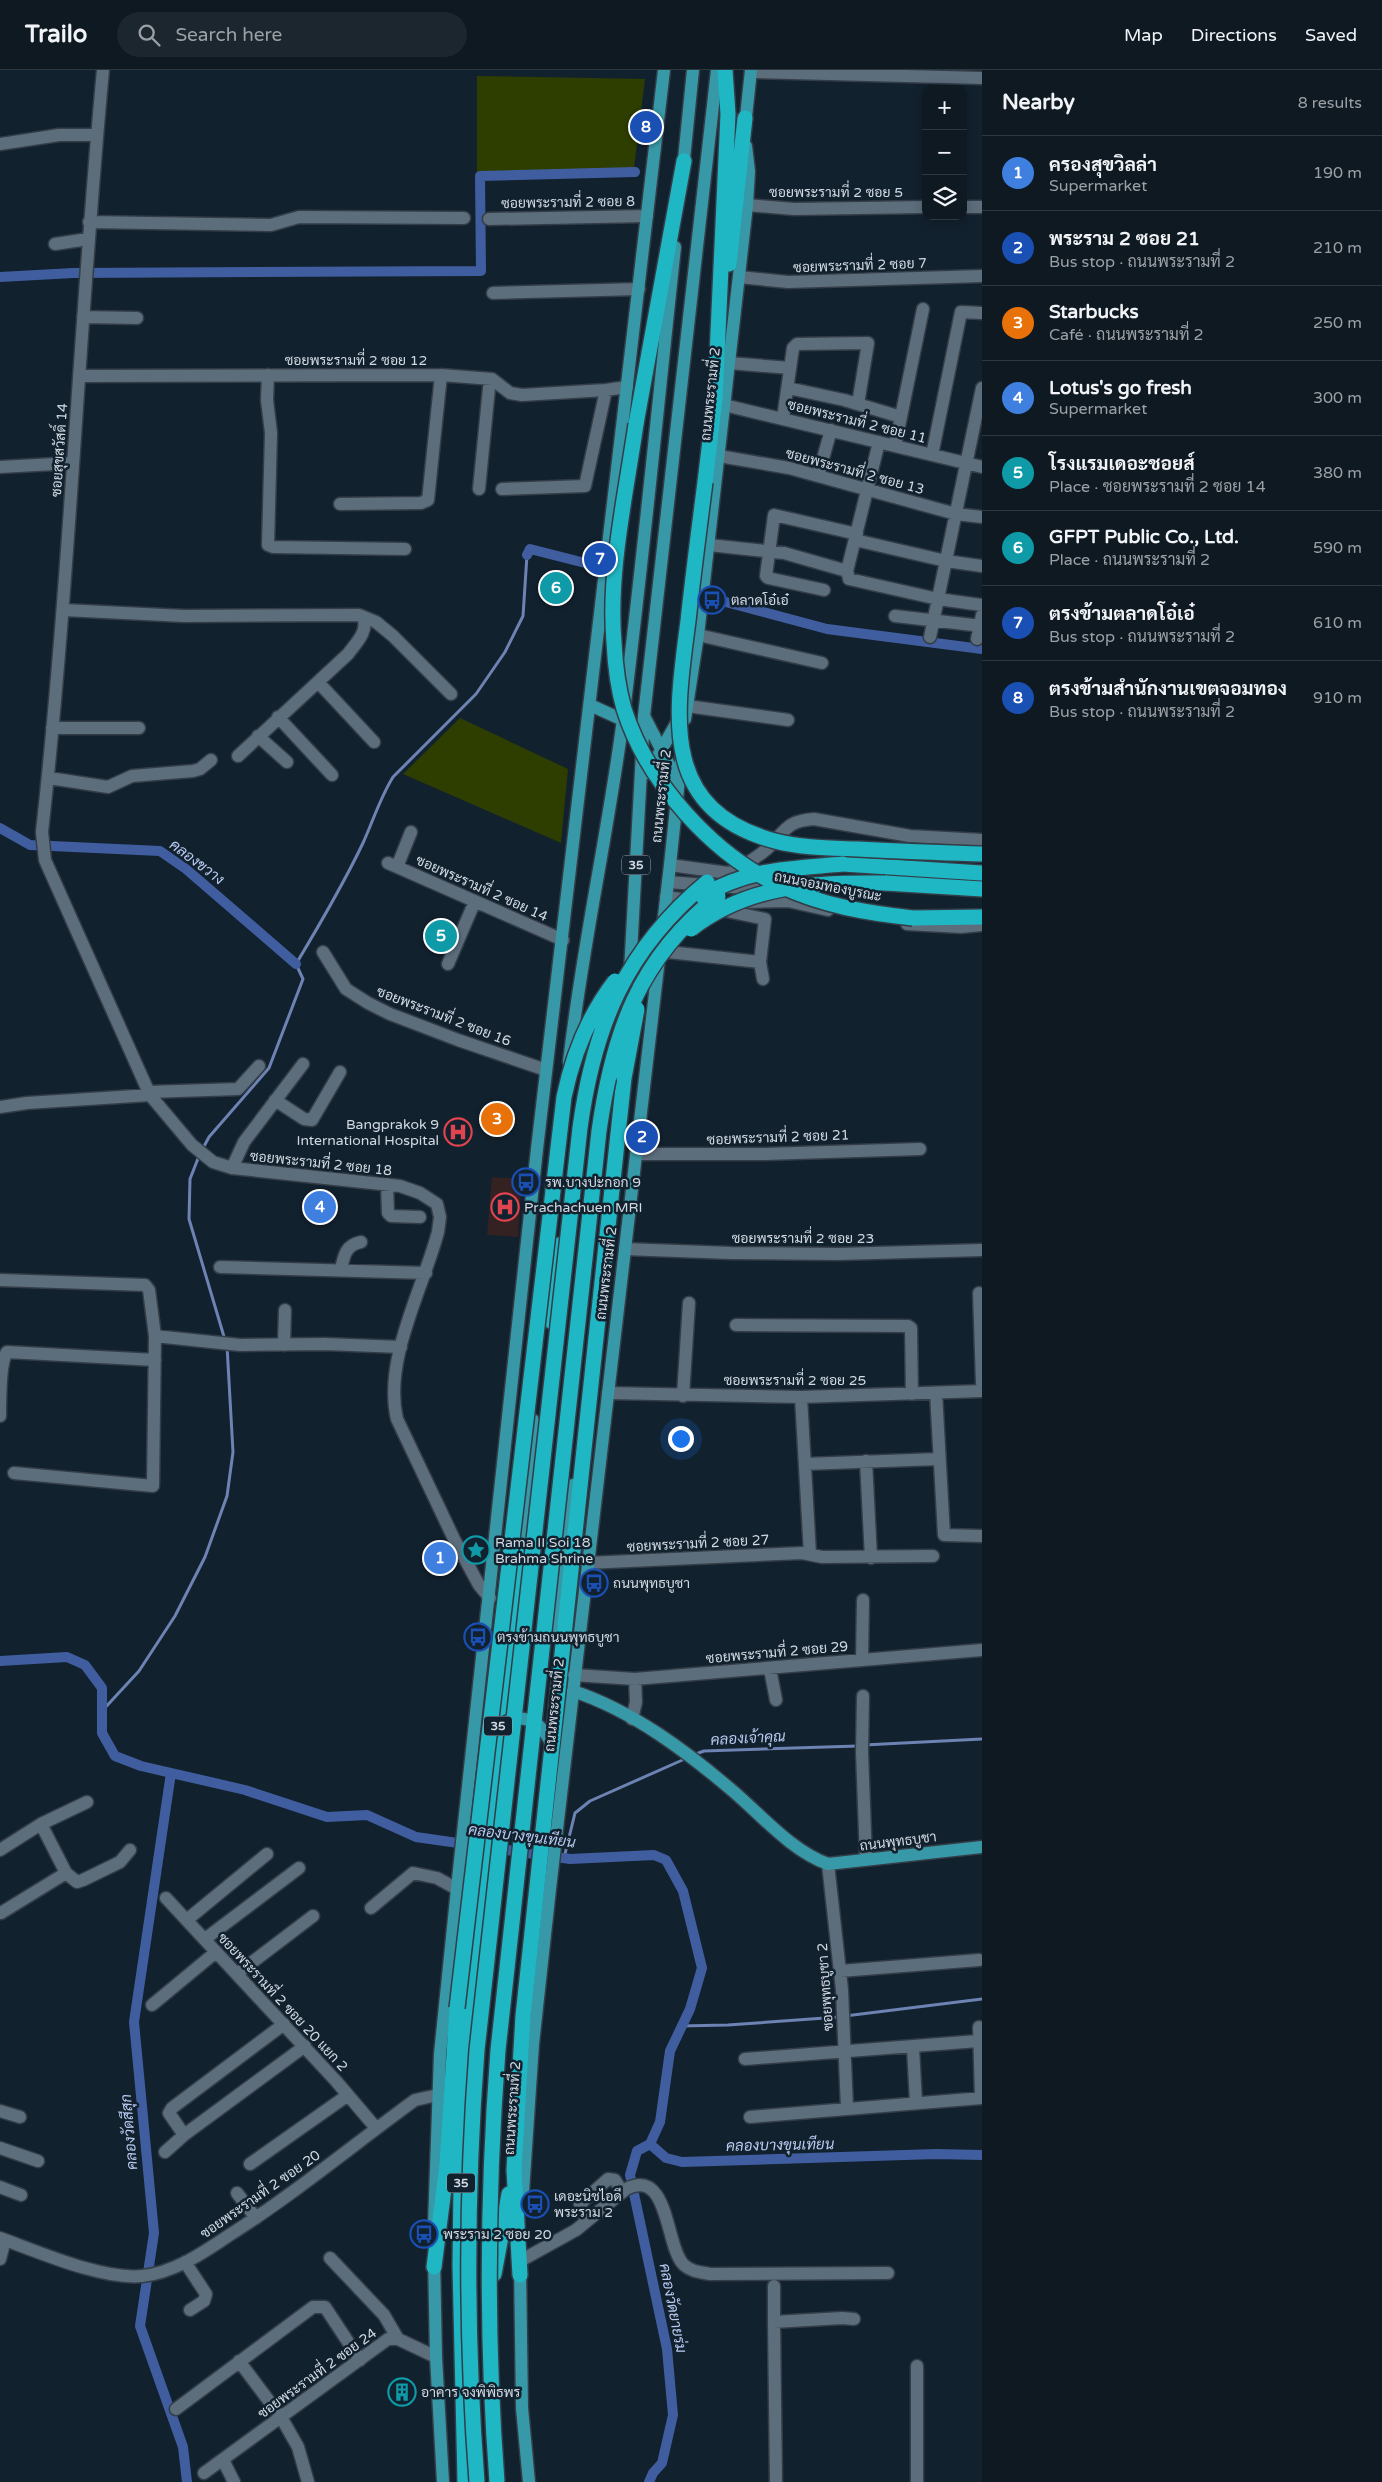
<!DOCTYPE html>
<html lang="en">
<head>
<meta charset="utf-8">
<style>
	:root { --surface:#0e1922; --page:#1c262f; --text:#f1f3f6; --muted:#9ba0a5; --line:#2e3840; --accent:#ea580c }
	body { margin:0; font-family:"Varela Round",Sarabun,sans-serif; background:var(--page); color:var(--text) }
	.controls { position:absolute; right:15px; top:15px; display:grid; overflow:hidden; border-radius:10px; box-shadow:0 2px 12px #0003 }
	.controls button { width:45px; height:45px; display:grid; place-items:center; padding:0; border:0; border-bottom:1px solid var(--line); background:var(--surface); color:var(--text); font:25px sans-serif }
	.you { position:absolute; left:680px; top:1368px; width:18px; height:18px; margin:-12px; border:4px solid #fff; border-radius:50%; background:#1a73e8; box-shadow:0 0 0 8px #1a73e833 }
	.badge { display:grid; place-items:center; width:32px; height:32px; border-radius:50%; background:var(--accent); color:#fff; font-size:16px; font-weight:700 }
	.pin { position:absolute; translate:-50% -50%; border:2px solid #fff; box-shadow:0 1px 5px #0006 }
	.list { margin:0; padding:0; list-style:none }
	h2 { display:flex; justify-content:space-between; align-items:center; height:65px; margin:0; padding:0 20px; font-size:21px }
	h2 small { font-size:16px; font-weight:400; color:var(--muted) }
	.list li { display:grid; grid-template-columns:32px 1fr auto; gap:15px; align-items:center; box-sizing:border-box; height:75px; padding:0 20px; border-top:1px solid var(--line) }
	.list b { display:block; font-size:19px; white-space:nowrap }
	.list p { margin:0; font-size:16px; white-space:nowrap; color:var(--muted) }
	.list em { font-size:16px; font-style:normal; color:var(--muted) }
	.icon { flex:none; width:28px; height:28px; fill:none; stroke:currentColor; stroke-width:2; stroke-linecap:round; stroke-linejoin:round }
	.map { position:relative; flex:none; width:982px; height:2412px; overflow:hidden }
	header { display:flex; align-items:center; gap:30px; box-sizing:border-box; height:70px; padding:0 25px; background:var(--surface); border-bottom:1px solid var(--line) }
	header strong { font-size:24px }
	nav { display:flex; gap:28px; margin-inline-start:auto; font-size:18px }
	.search { width:350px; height:45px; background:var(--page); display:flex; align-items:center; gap:12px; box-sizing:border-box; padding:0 18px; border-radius:28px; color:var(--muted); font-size:19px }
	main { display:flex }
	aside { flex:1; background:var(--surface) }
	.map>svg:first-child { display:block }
</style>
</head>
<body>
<header>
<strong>Trailo</strong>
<div class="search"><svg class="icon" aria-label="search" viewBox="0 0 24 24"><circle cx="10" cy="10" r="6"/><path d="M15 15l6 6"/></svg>Search here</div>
<nav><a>Map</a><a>Directions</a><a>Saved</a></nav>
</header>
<main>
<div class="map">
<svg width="982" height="2412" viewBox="0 0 982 2412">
	<rect width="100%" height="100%" fill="#12212e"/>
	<path fill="#342122" d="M 492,1107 L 522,1109 L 518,1167 L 487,1165 Z"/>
	<path fill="#2e3e00" d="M 477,6 L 645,9 L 634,98 L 477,103 Z
		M 460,648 L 568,699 L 561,773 L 403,704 Z"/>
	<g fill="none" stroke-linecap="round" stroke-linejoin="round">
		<path stroke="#6c83b3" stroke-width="3" d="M 202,1080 L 209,1067 L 269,998 L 303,909 L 296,894 C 320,854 343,815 363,773 C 373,751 380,728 393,707 L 476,624 L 505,582 L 523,546 L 527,485
			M 199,1086 L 190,1109 L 189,1149 L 225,1270
			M 102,1641 L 139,1601 L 175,1546 L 205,1487 L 227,1426 L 233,1382 L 227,1276
			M 864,1675 L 982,1669
			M 693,1685 L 704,1681 L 858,1676
			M 564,1788 L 575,1743 L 590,1731 L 687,1688
			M 845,1946 L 982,1929
			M 680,1956 L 728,1955 L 839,1947"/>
		<path stroke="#405e9f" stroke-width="10" d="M 0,207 L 73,203 L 481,201 L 480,106 L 635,102
			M 527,485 L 530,479 L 589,494
			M 722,531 L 827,559 L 982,579
			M 0,758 L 30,775 L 160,781 L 186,799 L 296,894
			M 0,1591 L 67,1587 L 85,1595 L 102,1618 L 102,1663 L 115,1686 L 141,1696 L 245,1720 L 327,1747 L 367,1745 L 416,1767 L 570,1789 L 654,1785 L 666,1790 L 683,1821 L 702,1898 L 690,1939 L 670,1981 L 660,2052 L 650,2074 L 666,2088 L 682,2092 L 936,2084 L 982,2085
			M 171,1703 L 134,1952 L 154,2163 L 140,2256 L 183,2377 L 187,2412
			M 649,2412 L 653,2403 L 662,2393 L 673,2345 L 667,2279 L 630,2105 L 637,2081 L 650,2074"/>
		<g stroke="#333d47" stroke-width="15">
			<path id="minor" d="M 103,0 C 79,254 70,509 42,762 L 45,790 L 150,1025 L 192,1075 L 213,1092 L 232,1098 L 400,1116 L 420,1123 L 437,1134 L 440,1147 L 438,1162 C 423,1219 383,1290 397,1349 L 454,1469 L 479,1515 L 490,1528
				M 751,2 L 982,8
				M 0,74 L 59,65 L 97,65
				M 747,135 L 794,139 L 926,137
				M 963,137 L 982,137
				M 489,149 L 647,146
				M 89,152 L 271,155 L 299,147 L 464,148
				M 55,174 L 88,169
				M 739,207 L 788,212 L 982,206
				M 493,223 L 639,219
				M 83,247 L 137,248
				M 729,293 L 790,298
				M 268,305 L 267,330 L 271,363 L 268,475 L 273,477 L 405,479
				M 79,306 L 441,305 L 492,309 L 510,323 L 522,325 L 606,320 L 627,317
				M 788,318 L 844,330 L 901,347
				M 724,335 L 982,397
				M 783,348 L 793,278 L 797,274 L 868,273 L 858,334
				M 895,376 L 923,239
				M 932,385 L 961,242 L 982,243
				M 719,386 L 789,398 L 956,444 L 982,447
				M 0,397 L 73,393
				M 818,406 L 831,360
				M 479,419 L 489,318 L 492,309
				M 502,419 L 585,416 L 606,320
				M 340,434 L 421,433 L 428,430 L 441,305
				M 855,470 L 946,491 L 982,496
				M 709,475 L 784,483 L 847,501 L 849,509 L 938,529 L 982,535
				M 847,501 L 879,372
				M 824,520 L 768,508 L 766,506 L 774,445 L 857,464
				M 64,540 L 184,546 L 359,545 L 376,552 L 393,566 L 451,624
				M 895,546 L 982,556
				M 698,565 L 822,593
				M 930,567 L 982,318
				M 977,569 L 982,545
				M 318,612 L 374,672
				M 687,636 L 788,650
				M 278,647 L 332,705
				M 52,658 L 139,658
				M 258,666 L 287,692
				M 238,686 L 348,584 C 356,573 369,561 363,547
				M 49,708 L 108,717 L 132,706 L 193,701 L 200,699 L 211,690
				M 388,793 L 563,870
				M 670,795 L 728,803 L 735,801 C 747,793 760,786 770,776 C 787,758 788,751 814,749 L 910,766 L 982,770
				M 397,797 L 411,762
				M 668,812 L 771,820
				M 666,827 L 696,831
				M 744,832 L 788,831 L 828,840
				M 907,854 L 961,857 L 982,855
				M 659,881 L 760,892 L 765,849 L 717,839
				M 323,882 L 346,919 L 368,933 L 390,944 L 458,970 L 546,1000
				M 760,892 L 763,909
				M 448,894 L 475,831
				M 148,1022 L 238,1019 L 259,996
				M 275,1030 L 304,1049 L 312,1050 L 340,1002
				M 0,1037 L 27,1033 L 150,1025
				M 636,1084 L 765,1084 L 920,1079
				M 232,1098 L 244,1072 L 303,994
				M 387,1114 L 388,1143 L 391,1146 L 420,1147
				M 625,1179 L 731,1183 L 838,1184 L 982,1180
				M 220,1197 L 426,1203
				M 341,1199 C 344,1185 346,1175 361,1172
				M 0,1210 L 145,1215 L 149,1220 L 155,1266 L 153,1416 L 14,1403
				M 979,1223 L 982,1313
				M 736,1255 L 908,1256 L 911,1258 L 912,1324
				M 155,1266 L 240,1275 L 325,1274 L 401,1277
				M 284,1275 L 285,1240
				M 608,1323 L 801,1327 L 982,1321
				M 936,1323 L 944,1465 L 982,1466
				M 683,1326 L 689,1233
				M 801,1327 L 810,1484
				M 0,1346 C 0,1331 0,1292 7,1282 L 155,1290
				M 866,1391 L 871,1488
				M 805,1394 L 938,1389
				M 587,1493 L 802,1483 L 822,1487 L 933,1486
				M 862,1590 L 863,1530
				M 770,1599 L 776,1630
				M 574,1605 L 635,1609 L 982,1580
				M 863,1626 L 862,1682 L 866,1789
				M 632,1649 L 636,1632 L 635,1609
				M 0,1780 L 41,1754 L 87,1732
				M 828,1794 L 842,1920 L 847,2038
				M 66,1803 L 77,1812 L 83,1810 L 120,1792 L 130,1780
				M 166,1828 L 336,2011 L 376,2058
				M 371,1838 L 413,1803 L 437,1808 L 457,1819
				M 1,1843 L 66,1803 L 41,1754
				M 188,1849 L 267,1784
				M 205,1869 L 299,1798
				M 840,1901 L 979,1890
				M 238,1903 L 313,1846
				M 152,1935 L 216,1882
				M 979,1957 L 981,2028
				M 913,1977 L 916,2033
				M 745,1989 L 978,1971
				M 0,2041 L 20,2047
				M 750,2047 L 982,2028
				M 184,2065 L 169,2043 L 172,2038 L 284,1954
				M 0,2078 L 38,2091
				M 165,2082 L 184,2065 L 305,1976
				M 250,2094 L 348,2025
				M 0,2117 L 21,2125
				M 237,2123 L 256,2148
				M 586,2151 L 580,2134 L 608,2109 L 615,2110 L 622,2122
				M 0,2168 C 39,2182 102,2210 142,2206 C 173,2203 203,2183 228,2166 C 293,2125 353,2075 415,2030 L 438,2025
				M 330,2188 L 384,2245 L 398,2269
				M 0,2189 L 5,2170
				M 520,2191 L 576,2160 L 626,2119 C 670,2097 665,2177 684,2195 C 692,2202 700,2202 710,2204 L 888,2203
				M 185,2192 L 206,2224 L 204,2231 L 190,2240
				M 774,2252 L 774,2216
				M 239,2291 L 281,2347 L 298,2377 L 308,2412
				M 917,2296 L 917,2412
				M 176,2339 L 313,2237 L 325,2237 L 360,2290
				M 223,2390 L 234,2412
				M 204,2403 L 388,2269 L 398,2269 L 436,2287
				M 776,2412 L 774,2252 L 842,2248 L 854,2249"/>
		</g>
		<g stroke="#333d47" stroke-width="15">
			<path id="major" d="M 745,56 L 751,0
				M 683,99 L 693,0
				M 590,635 L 623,650
				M 644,646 L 678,712
				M 685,649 L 698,565 L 747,135 L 749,101 L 746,76
				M 648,703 L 680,647
				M 628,938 L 644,646 L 717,0
				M 569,992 C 582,877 608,764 623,649 C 643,492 658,334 675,177
				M 519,1487 L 533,1350
				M 551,1561 L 573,1415
				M 573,1621 C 633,1641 686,1681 734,1722 C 763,1747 792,1781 828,1794 L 982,1777
				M 522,2137 L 533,1974 L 550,1819 L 670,795 L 682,681
				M 434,2155 L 440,1984 L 458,1809 L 537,1079 L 664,0
				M 434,2187 L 436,2287 L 443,2412
				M 520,2195 L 522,2338 L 529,2412"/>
		</g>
		<g stroke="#333d47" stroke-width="18">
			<path id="highway" d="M 729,194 L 745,48
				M 636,354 L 684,91
				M 705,412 L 715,329 L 728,44 L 725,0
				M 843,794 L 982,803
				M 885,813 L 982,819
				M 913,848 L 982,847
				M 551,1251 L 559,1175
				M 434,2197 L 447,2095 L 457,1938
				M 494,2204 L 509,2124
				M 520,2205 L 514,2100 L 523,1946 L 624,1008
				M 465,2412 L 460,2196 L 462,2030 L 476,1850 L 494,1688 L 508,1579 L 527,1475"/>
		</g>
		<use href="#minor" stroke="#5c6d7c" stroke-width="12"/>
		<use href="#major" stroke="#3799a7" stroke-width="12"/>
		<use href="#highway" stroke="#1fb7c4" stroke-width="15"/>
		<g stroke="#333d47" stroke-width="15" stroke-linecap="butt">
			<path id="major-bridge" d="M 488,1666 C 512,1641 537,1642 552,1675"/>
		</g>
		<g stroke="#333d47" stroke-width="18" stroke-linecap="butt">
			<path id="highway-bridge" d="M 636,354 C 626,424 608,502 614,572 C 615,594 618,618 624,639 C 647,712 713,785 781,816 C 823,836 868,843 913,848
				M 705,412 C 699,459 693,505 688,551 C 676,644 658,740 775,771 C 801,778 831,778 857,779 C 899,781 940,783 982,784
				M 702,826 C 750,798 789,799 843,794
				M 691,859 C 749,814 816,812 885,813
				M 624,1008 L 637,939
				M 457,1938 L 564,1027 C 573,984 588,946 615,911
				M 477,2412 C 466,2268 466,2124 477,1980 L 580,1058 C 594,955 626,879 707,812
				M 497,2412 C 486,2268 487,2125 498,1980 L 599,1061 C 613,963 638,889 718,826"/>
		</g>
		<use href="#major-bridge" stroke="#3799a7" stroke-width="12"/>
		<use href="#highway-bridge" stroke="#1fb7c4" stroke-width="15"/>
	</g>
	<defs>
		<g id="bus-ring" transform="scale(1.4375)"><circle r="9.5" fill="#12212e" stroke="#1a4fb4" stroke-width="1.5"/><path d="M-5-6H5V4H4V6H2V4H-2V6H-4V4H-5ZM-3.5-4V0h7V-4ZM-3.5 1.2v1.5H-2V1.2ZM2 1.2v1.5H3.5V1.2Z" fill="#1a4fb4"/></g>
		<g id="hospital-ring" transform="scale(1.4375)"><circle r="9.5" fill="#12212e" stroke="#e0444e" stroke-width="1.5"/><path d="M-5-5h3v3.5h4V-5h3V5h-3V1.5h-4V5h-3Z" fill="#e0444e"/></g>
		<g id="sight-ring" transform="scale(1.4375)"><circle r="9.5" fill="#12212e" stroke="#0f9aa8" stroke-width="1.5"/><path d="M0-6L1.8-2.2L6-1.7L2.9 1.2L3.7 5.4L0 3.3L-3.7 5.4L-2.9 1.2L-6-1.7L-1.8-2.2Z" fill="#0f9aa8"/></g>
		<g id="building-ring" transform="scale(1.4375)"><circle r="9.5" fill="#12212e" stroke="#0f9aa8" stroke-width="1.5"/><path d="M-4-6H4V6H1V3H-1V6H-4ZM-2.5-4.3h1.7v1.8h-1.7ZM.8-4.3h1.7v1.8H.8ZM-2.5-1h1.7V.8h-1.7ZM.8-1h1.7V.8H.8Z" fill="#0f9aa8"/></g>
	</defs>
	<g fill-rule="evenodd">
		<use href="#bus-ring" x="712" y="530"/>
		<use href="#hospital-ring" x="458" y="1062"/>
		<use href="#bus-ring" x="526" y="1112"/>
		<use href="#hospital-ring" x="505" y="1137"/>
		<use href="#sight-ring" x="476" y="1480"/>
		<use href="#bus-ring" x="594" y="1513"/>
		<use href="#bus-ring" x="478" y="1567"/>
		<use href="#bus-ring" x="535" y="2134"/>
		<use href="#bus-ring" x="424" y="2164"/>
		<use href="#building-ring" x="402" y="2322"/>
	</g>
	<g text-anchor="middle" stroke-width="5" stroke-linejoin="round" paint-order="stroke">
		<g fill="#12212e" stroke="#98a2ad" stroke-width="1">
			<rect x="622" y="785.5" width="28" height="19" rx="4"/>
			<rect x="484" y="1646.5" width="28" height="19" rx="4"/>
			<rect x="447" y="2103.5" width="28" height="19" rx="4"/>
		</g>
		<g font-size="12" font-weight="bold" fill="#d1dae3">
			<text x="636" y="799">35</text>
			<text x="498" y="1660">35</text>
			<text x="461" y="2117">35</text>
		</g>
		<g font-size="14" fill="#d1dae3" stroke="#12212e">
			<text x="836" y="127">ซอยพระรามที่ 2 ซอย 5</text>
			<text transform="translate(568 132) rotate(-1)" y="5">ซอยพระรามที่ 2 ซอย 8</text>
			<text transform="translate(860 195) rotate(-2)" y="5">ซอยพระรามที่ 2 ซอย 7</text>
			<text x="356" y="295">ซอยพระรามที่ 2 ซอย 12</text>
			<text transform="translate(710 324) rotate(-84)" y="5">ถนนพระรามที่ 2</text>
			<text transform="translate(857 351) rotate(14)" y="5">ซอยพระรามที่ 2 ซอย 11</text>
			<text transform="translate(59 380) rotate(-86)" y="5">ซอยสุขสวัสดิ์ 14</text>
			<text transform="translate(855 401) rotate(15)" y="5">ซอยพระรามที่ 2 ซอย 13</text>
			<text transform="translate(661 726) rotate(-84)" y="5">ถนนพระรามที่ 2</text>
			<text transform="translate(828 816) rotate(11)" y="5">ถนนจอมทองบูรณะ</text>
			<text transform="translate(482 818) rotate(24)" y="5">ซอยพระรามที่ 2 ซอย 14</text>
			<text transform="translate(444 946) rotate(21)" y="5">ซอยพระรามที่ 2 ซอย 16</text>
			<text transform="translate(778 1067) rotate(-2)" y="5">ซอยพระรามที่ 2 ซอย 21</text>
			<text transform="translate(321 1093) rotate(6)" y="5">ซอยพระรามที่ 2 ซอย 18</text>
			<text x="803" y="1173">ซอยพระรามที่ 2 ซอย 23</text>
			<text transform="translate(606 1203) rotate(-83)" y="5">ถนนพระรามที่ 2</text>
			<text x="795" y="1315">ซอยพระรามที่ 2 ซอย 25</text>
			<text transform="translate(698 1473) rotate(-3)" y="5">ซอยพระรามที่ 2 ซอย 27</text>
			<text transform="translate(777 1582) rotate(-5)" y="5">ซอยพระรามที่ 2 ซอย 29</text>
			<text transform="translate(554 1635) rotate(-84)" y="5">ถนนพระรามที่ 2</text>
			<text transform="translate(898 1771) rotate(-7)" y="5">ถนนพุทธบูชา</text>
			<text transform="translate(825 1917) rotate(-94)" y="5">ซอยพุทธบูชา 2</text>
			<text transform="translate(283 1932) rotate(47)" y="5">ซอยพระรามที่ 2 ซอย 20 แยก 2</text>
			<text transform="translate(512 2038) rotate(-86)" y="5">ถนนพระรามที่ 2</text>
			<text transform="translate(260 2124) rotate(-35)" y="5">ซอยพระรามที่ 2 ซอย 20</text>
			<text transform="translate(317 2303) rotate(-36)" y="5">ซอยพระรามที่ 2 ซอย 24</text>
		</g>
		<g font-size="14" fill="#d1dae3" stroke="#12212e" text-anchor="start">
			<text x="731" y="535">ตลาดโอ๋เอ๋</text>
			<text x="439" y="1059" text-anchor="end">Bangprakok 9<tspan x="439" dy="16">International Hospital</tspan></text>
			<text x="545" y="1117">รพ.บางปะกอก 9</text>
			<text x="524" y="1142">Prachachuen MRI</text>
			<text x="495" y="1477">Rama II Soi 18<tspan x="495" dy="16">Brahma Shrine</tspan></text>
			<text x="613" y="1518">ถนนพุทธบูชา</text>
			<text x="497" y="1572">ตรงข้ามถนนพุทธบูชา</text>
			<text x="554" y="2131">เดอะนิชไอดี<tspan x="554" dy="16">พระราม 2</tspan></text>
			<text x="443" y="2169">พระราม 2 ซอย 20</text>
			<text x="421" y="2327">อาคาร จงพิพิธพร</text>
		</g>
		<g font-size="15" font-style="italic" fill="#b8caf0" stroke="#12212e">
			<text transform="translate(197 792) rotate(37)" y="5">คลองขวาง</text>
			<text transform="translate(748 1668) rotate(-3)" y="5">คลองเจ้าคุณ</text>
			<text transform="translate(522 1766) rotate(7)" y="5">คลองบางขุนเทียน</text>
			<text transform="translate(129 2062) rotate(-95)" y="5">คลองวัดสีสุก</text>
			<text transform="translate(780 2075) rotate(-1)" y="5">คลองบางขุนเทียน</text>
			<text transform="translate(673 2238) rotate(79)" y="5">คลองวัดยายร่ม</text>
		</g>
	</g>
</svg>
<div class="controls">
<button>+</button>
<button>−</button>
<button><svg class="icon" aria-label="layers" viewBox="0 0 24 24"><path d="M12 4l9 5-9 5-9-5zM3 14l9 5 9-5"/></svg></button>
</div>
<div class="you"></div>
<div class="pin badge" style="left:440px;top:1488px;background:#3f7fe0">1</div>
<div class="pin badge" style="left:642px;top:1067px;background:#1a4fb4">2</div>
<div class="pin badge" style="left:497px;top:1049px;background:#e8710a">3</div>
<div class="pin badge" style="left:320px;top:1137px;background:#3f7fe0">4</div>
<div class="pin badge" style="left:441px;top:866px;background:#0f9aa8">5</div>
<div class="pin badge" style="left:556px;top:518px;background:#0f9aa8">6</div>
<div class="pin badge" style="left:600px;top:489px;background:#1a4fb4">7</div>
<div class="pin badge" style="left:646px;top:57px;background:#1a4fb4">8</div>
</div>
<aside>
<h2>Nearby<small>8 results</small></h2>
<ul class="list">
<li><span class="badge" style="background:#3f7fe0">1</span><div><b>ครองสุขวิลล่า</b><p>Supermarket</p></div><em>190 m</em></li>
<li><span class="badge" style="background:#1a4fb4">2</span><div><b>พระราม 2 ซอย 21</b><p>Bus stop · ถนนพระรามที่ 2</p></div><em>210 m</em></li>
<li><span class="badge" style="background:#e8710a">3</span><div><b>Starbucks</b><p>Café · ถนนพระรามที่ 2</p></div><em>250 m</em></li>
<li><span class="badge" style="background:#3f7fe0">4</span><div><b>Lotus's go fresh</b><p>Supermarket</p></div><em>300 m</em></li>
<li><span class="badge" style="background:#0f9aa8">5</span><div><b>โรงแรมเดอะชอยส์</b><p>Place · ซอยพระรามที่ 2 ซอย 14</p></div><em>380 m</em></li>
<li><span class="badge" style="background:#0f9aa8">6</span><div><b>GFPT Public Co., Ltd.</b><p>Place · ถนนพระรามที่ 2</p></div><em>590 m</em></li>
<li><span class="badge" style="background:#1a4fb4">7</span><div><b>ตรงข้ามตลาดโอ๋เอ๋</b><p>Bus stop · ถนนพระรามที่ 2</p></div><em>610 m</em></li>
<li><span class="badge" style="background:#1a4fb4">8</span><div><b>ตรงข้ามสำนักงานเขตจอมทอง</b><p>Bus stop · ถนนพระรามที่ 2</p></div><em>910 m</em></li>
</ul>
</aside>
</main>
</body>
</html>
